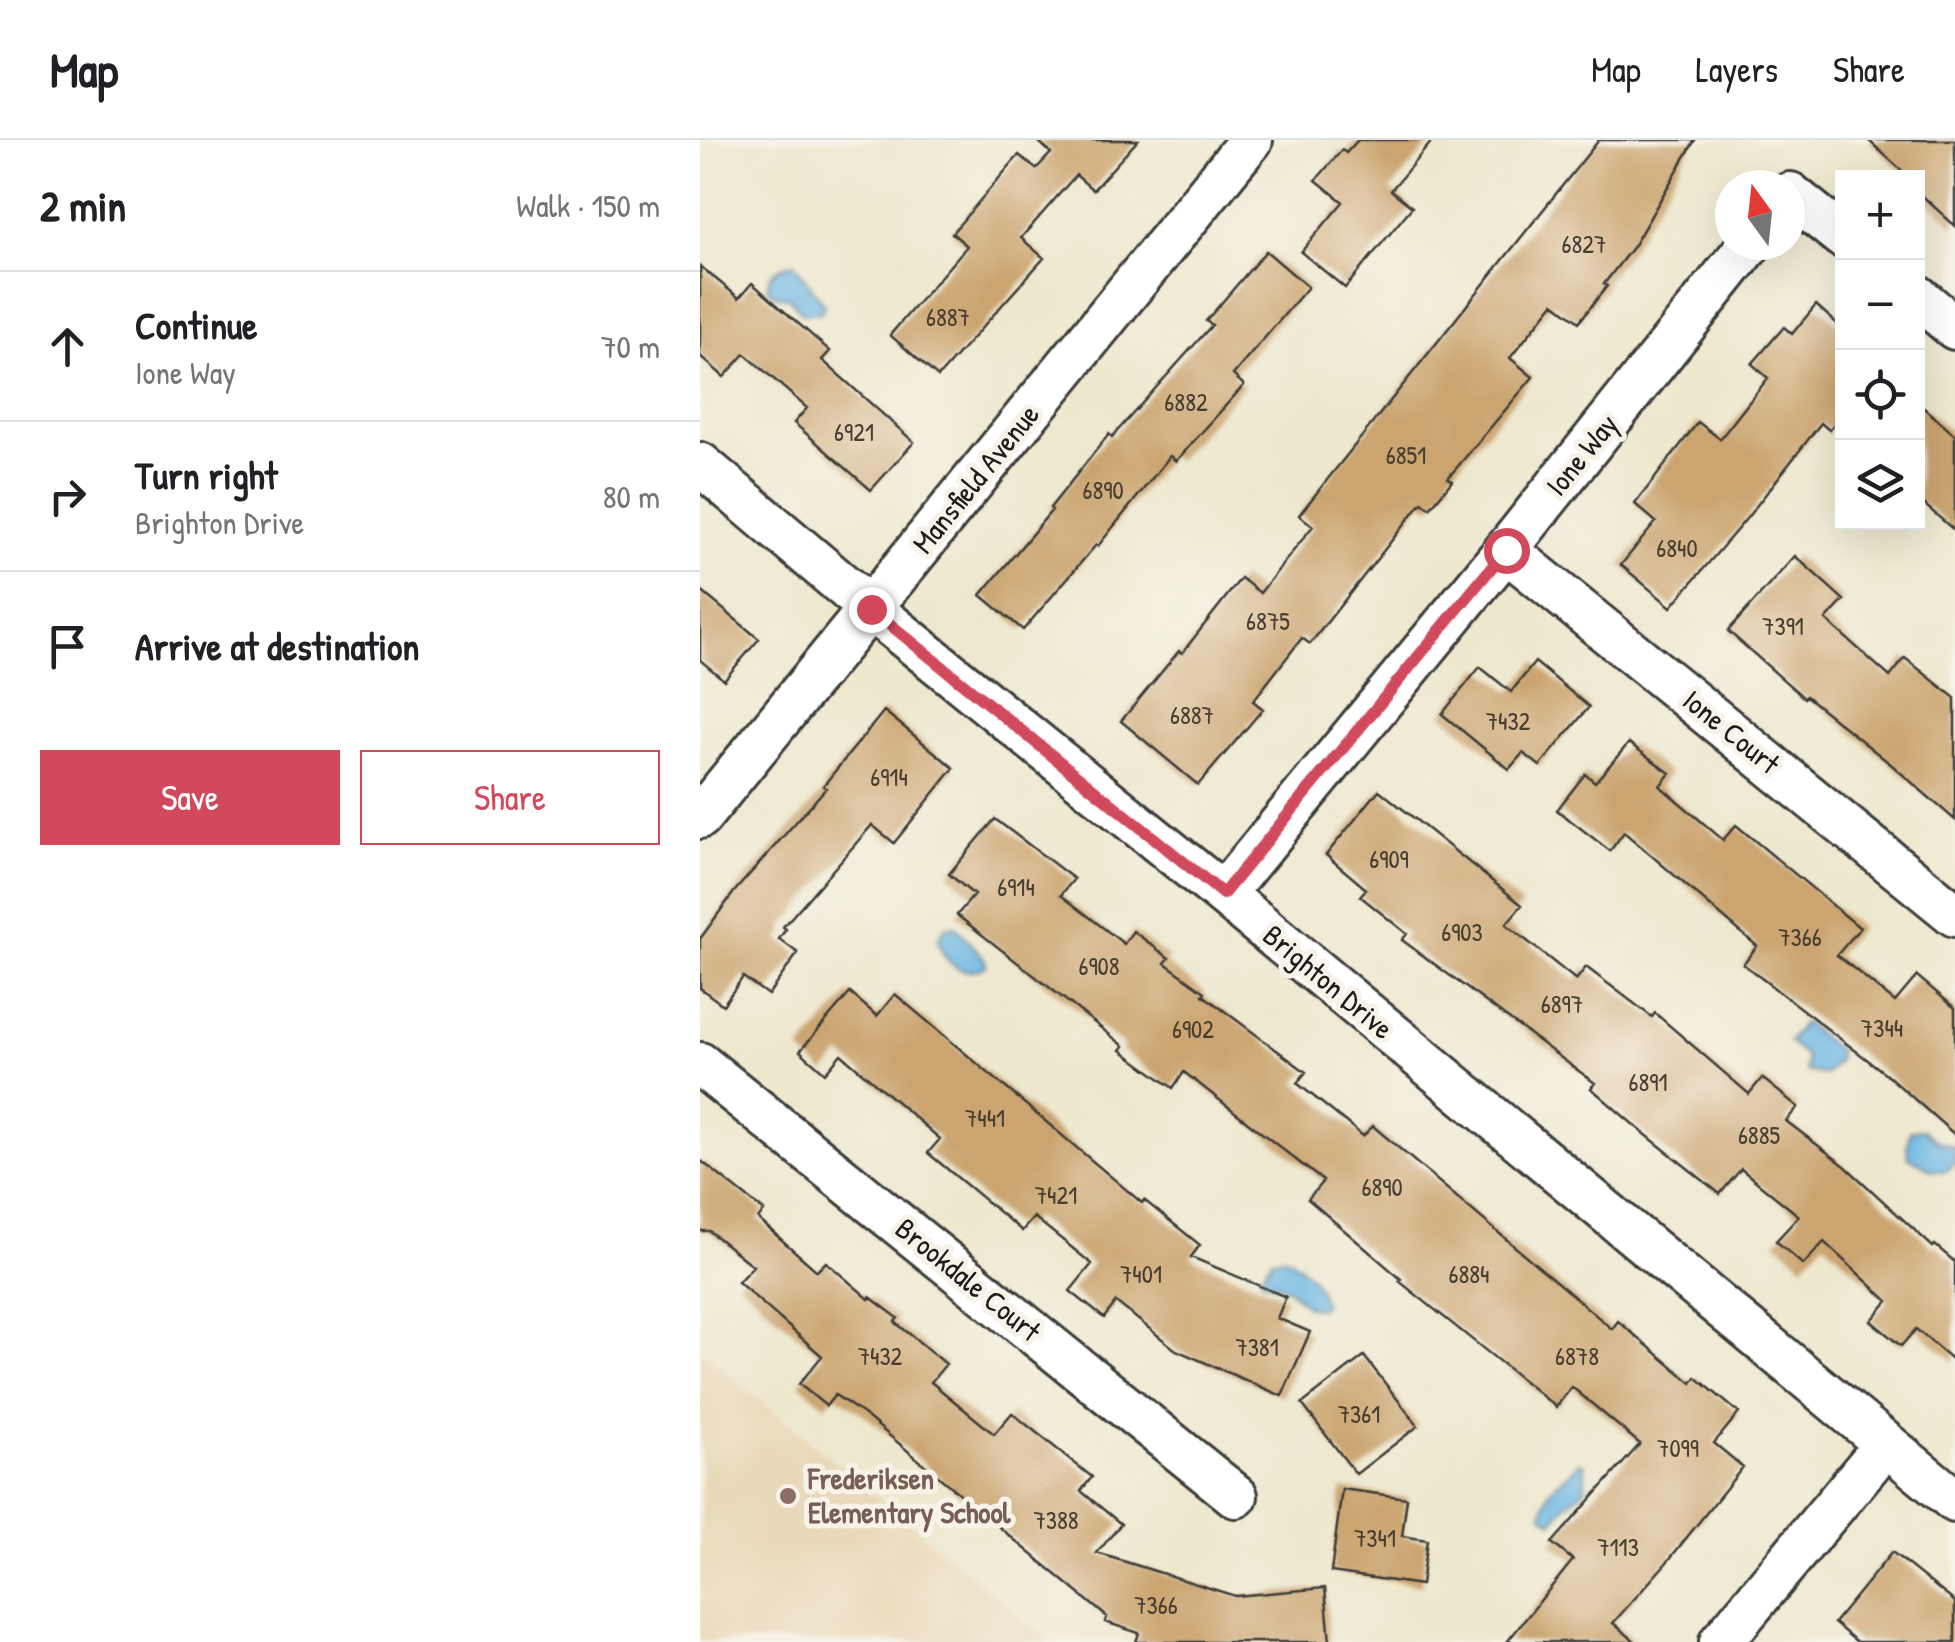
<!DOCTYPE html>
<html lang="en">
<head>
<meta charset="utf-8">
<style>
	:root { --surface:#fff; --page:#f2f2f2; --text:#202124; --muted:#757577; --line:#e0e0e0; --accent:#d1495b }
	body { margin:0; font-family:"Patrick Hand",sans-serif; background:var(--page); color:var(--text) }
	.controls { position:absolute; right:30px; top:30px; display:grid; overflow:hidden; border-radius:0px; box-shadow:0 10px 40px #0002 }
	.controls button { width:90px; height:90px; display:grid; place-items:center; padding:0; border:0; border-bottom:2px solid var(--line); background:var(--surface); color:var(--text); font:50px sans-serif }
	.compass { position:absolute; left:1015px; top:30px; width:90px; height:90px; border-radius:50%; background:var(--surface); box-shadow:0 10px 40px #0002; rotate:345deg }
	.stop { position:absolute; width:30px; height:30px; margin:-22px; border:8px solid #d1495b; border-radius:50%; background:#fff }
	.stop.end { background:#d1495b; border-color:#fff; box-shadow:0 2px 10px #0008 }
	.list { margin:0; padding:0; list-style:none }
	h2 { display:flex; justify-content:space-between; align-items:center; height:130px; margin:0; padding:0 40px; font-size:42px }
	h2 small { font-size:32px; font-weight:400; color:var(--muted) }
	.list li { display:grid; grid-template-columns:65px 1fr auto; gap:30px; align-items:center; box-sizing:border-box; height:150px; padding:0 40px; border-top:2px solid var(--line) }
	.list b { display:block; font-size:38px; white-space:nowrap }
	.list p { margin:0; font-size:32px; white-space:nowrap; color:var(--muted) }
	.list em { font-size:32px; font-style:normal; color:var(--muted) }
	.actions { display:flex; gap:20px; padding:30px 40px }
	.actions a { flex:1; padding:22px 0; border:2px solid var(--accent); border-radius:0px; text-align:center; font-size:35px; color:var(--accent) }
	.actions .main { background:var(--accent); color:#fff }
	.icon { flex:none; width:55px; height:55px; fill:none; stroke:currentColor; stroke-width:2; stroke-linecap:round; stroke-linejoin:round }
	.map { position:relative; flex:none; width:1255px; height:1502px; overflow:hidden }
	header { display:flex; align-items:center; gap:60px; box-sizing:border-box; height:140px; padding:0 50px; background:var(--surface); border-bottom:2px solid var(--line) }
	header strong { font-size:48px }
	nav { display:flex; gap:55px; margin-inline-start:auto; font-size:35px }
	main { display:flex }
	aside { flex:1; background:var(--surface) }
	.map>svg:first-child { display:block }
</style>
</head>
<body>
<header>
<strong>Map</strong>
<nav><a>Map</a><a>Layers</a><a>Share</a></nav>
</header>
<main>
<aside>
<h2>2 min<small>Walk · 150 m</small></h2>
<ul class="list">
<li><svg class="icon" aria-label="ahead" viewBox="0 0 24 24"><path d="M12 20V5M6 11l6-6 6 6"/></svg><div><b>Continue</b><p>Ione Way</p></div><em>70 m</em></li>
<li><svg class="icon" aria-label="right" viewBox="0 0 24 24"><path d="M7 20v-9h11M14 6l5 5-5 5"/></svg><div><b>Turn right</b><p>Brighton Drive</p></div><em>80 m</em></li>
<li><svg class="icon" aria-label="arrive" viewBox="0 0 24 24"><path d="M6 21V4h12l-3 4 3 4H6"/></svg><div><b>Arrive at destination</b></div></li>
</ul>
<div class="actions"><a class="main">Save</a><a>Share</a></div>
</aside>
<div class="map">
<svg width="1255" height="1502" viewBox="0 0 1255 1502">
	<rect width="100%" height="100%" fill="#f7f3e8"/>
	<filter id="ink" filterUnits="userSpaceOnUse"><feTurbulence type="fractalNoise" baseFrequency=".01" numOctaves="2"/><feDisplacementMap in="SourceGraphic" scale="20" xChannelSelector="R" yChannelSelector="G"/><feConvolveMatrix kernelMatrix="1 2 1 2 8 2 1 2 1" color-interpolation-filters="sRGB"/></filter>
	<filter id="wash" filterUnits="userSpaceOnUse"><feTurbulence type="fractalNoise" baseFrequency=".0048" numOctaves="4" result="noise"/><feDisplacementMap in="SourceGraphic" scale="40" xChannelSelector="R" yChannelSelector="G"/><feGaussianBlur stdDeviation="2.25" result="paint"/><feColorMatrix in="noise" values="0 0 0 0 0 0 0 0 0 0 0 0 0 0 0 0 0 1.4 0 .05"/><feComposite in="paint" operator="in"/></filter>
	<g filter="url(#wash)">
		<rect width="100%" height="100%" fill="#eee8cf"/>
		<path fill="#e9d9ba" d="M 0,1210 L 351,1502 L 0,1502 Z"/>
		<path fill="#6bb6e4" stroke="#446980" stroke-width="2.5" d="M 94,123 L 124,165 L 121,172 L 102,174 L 90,158 L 75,155 L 68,149 C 66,131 78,128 94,123 Z
			M 255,786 L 284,818 L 286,826 C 262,838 244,824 238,800 L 245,787 Z
			M 1103,882 L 1139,912 L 1138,920 L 1125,935 L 1106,931 L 1106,917 L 1089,902 Z
			M 1223,989 L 1237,1001 L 1255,1007 L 1255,1023 L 1245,1031 L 1232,1030 L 1209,1017 L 1207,1008 L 1210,991 Z
			M 584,1116 C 606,1129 617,1139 624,1164 L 619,1168 L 608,1167 L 586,1147 L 562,1140 L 561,1135 L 572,1119 Z
			M 879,1322 L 885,1324 L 885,1349 L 864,1367 L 853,1382 L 843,1375 C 851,1333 860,1349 879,1322 Z"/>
		<g id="blocks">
			<path fill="#cba470" d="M 337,0 L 438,0 L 393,50 L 376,35 L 321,98 L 344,118 L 238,237 L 190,195 L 267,106 L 252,93 L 319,15 L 336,29 L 351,13 Z
				M 658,0 L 733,0 L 691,50 L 712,67 L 645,148 L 601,112 L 643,62 L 616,40 L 642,10 L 646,13 Z
				M 899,0 L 995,0 L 934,105 L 904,144 L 907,146 L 879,182 L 854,163 L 810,218 L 833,237 L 748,338 L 752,341 L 730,368 L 722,362 L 610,504 L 602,498 L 553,561 L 563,569 L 498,645 L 421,581 L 479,511 L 482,513 L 541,438 L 560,453 L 613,386 L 599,375 Z
				M 1168,0 L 1255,0 L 1255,86 L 1218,52 L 1218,38 L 1210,38 Z
				M 566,111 L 608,147 L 533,235 L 544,245 L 476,321 L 470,316 L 398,406 L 396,405 L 323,490 L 281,455 L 352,370 L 350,368 L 409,294 L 412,297 L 512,185 L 506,181 Z
				M 0,126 L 39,158 L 52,143 L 130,211 L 122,220 L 214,302 L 171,350 L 94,283 L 107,268 L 45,214 L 24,237 L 0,216 Z
				M 1116,165 L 1142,188 L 1142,274 L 1129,290 L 1121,283 L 1047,378 L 971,467 L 921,425 L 956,382 L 935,364 L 998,282 L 1020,299 L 1068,238 L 1052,224 L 1084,187 L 1092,194 Z
				M 1218,263 L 1255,295 L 1255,391 L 1218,359 Z
				M 1095,416 L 1144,460 L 1126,480 L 1190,537 L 1205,518 L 1255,558 L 1255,680 L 1193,626 L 1106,556 L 1104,558 L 1028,491 Z
				M 0,450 L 59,499 L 24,540 L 0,520 Z
				M 835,522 L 889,567 L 840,626 L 823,613 L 809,629 L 742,574 L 780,527 L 811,552 Z
				M 184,571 L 254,628 L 194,703 L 172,685 L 83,787 L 86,789 L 79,799 L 98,813 L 68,855 L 43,837 L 23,865 L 0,848 L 0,799 L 34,752 L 126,648 L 123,646 Z
				M 929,603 L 970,633 L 960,646 L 1023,700 L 1036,685 L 1160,788 L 1137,815 L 1195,862 L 1217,836 L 1255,868 L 1255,995 L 1186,934 L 1043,824 L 1057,806 L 924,692 L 910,711 L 857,670 L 885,634 L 895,642 Z
				M 679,650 L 822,765 L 806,784 L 876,840 L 886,827 L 952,877 L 955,873 L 1049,954 L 1062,938 L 1098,967 L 1086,981 L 1145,1026 L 1233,1107 L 1235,1105 L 1255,1122 L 1255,1222 L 1216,1189 L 1201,1206 L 1171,1181 L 1188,1161 L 1124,1102 L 1103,1125 L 1076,1101 L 1099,1076 L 1041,1029 L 1020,1054 L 935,986 L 891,948 L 895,943 L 702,800 L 707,794 L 660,756 L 666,749 L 626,715 Z
				M 295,679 L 374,739 L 361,755 L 424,804 L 433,791 L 469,818 L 465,823 L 505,852 L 503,855 L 606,932 L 597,943 L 663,996 L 673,986 L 912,1189 L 918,1181 L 992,1243 L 996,1237 L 1039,1273 L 1014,1303 L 1043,1327 L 968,1421 L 913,1483 L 936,1502 L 807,1502 L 873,1420 L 852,1403 L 940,1304 L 872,1247 L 856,1267 L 699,1141 L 701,1139 L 608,1059 L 623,1041 L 484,932 L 473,948 L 421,910 L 424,906 L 257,775 L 274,755 L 249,734 Z
				M 150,853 L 177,876 L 195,854 L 442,1063 L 444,1060 L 500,1105 L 491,1117 L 586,1157 L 577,1178 L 610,1192 L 582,1256 L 476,1210 L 416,1162 L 404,1178 L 370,1151 L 392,1124 L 334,1077 L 322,1091 L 228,1013 L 240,999 L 141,914 L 125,933 L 100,911 Z
				M 0,1020 L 64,1071 L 58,1079 L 117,1131 L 126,1122 L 169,1159 L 170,1157 L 198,1178 L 195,1182 L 246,1224 L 231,1242 L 294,1294 L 312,1273 L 392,1337 L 381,1351 L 421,1384 L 397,1413 L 535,1456 L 625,1448 L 630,1502 L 436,1502 L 439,1493 L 405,1482 L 407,1477 L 166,1276 L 135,1255 L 126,1266 L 99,1244 L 122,1216 L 38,1142 L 53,1126 L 9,1091 L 0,1091 Z
				M 664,1216 L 718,1286 L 656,1334 L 602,1264 Z
				M 642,1349 L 707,1358 L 702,1396 L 727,1400 L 721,1445 L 631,1432 Z
				M 1192,1412 L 1255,1462 L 1255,1502 L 1157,1502 L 1134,1483 Z"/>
		</g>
	</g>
	<g filter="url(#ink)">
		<use href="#blocks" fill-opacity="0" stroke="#3c3b37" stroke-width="2.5"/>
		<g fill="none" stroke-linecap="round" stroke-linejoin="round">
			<g stroke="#3c3b37" stroke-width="48">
				<path id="street" d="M 1090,54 L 1142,96
					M 1218,157 L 1255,188
					M 0,324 L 171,469 L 523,754 L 1255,1361
					M 806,410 L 1255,775
					M 0,677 L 551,0
					M 523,754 L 806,410 L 1049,105
					M 0,924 L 536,1356
					M 1021,1502 L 1186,1304"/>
			</g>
			<use href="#street" stroke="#fff" stroke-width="42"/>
		</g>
	</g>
	<g fill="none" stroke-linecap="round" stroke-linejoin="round" filter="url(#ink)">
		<path stroke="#d1495b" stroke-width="12" d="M 171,469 L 523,754 L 806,410"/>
	</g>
	<circle fill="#8d6e63" stroke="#f7f3e8" stroke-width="4" cx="88" cy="1356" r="10"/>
	<g text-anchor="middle" stroke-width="10" stroke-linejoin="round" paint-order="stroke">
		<g font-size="25" fill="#483e31">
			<text x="884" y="113">6827</text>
			<text x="248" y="186">6887</text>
			<text x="486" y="271">6882</text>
			<text x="154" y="301">6921</text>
			<text x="706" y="324">6851</text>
			<text x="403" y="359">6890</text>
			<text x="977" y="417">6840</text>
			<text x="568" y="490">6875</text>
			<text x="1083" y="495">7391</text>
			<text x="492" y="584">6887</text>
			<text x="808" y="590">7432</text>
			<text x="189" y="646">6914</text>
			<text x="689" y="728">6909</text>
			<text x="316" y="756">6914</text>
			<text x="762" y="801">6903</text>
			<text x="1100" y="806">7366</text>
			<text x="399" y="835">6908</text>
			<text x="862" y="873">6897</text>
			<text x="1182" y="897">7344</text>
			<text x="493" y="898">6902</text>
			<text x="948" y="951">6891</text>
			<text x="285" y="987">7441</text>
			<text x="1059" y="1004">6885</text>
			<text x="682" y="1056">6890</text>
			<text x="356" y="1064">7421</text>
			<text x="441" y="1143">7401</text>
			<text x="769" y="1143">6884</text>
			<text x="557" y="1216">7381</text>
			<text x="180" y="1225">7432</text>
			<text x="877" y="1225">6878</text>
			<text x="659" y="1283">7361</text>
			<text x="978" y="1317">7099</text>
			<text x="356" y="1389">7388</text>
			<text x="675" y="1407">7341</text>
			<text x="918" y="1416">7113</text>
			<text x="456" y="1474">7366</text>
		</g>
		<g font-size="30" fill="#1c1c1c" stroke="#f7f3e8">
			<text transform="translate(882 315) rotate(-51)" y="10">Ione Way</text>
			<text transform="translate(276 339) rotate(-51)" y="10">Mansfield Avenue</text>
			<text transform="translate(1031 592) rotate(39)" y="10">Ione Court</text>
			<text transform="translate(628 842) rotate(40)" y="10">Brighton Drive</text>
			<text transform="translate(268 1140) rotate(39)" y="10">Brookdale Court</text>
		</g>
		<g font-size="30" font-weight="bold" fill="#785e54" stroke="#f7f3e8" text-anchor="start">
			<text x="108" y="1349">Frederiksen<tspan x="108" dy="34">Elementary School</tspan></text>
		</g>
	</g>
</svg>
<div class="controls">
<button>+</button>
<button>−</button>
<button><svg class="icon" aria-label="locate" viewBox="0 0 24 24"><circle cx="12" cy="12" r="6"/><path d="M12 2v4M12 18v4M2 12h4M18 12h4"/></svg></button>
<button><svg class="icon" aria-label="layers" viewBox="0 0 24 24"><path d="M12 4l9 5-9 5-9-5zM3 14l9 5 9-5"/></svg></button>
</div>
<svg class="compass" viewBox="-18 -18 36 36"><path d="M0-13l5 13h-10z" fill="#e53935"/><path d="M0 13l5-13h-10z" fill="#757577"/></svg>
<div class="stop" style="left:806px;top:410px"></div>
<div class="stop end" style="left:171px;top:469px"></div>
</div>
</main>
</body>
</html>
